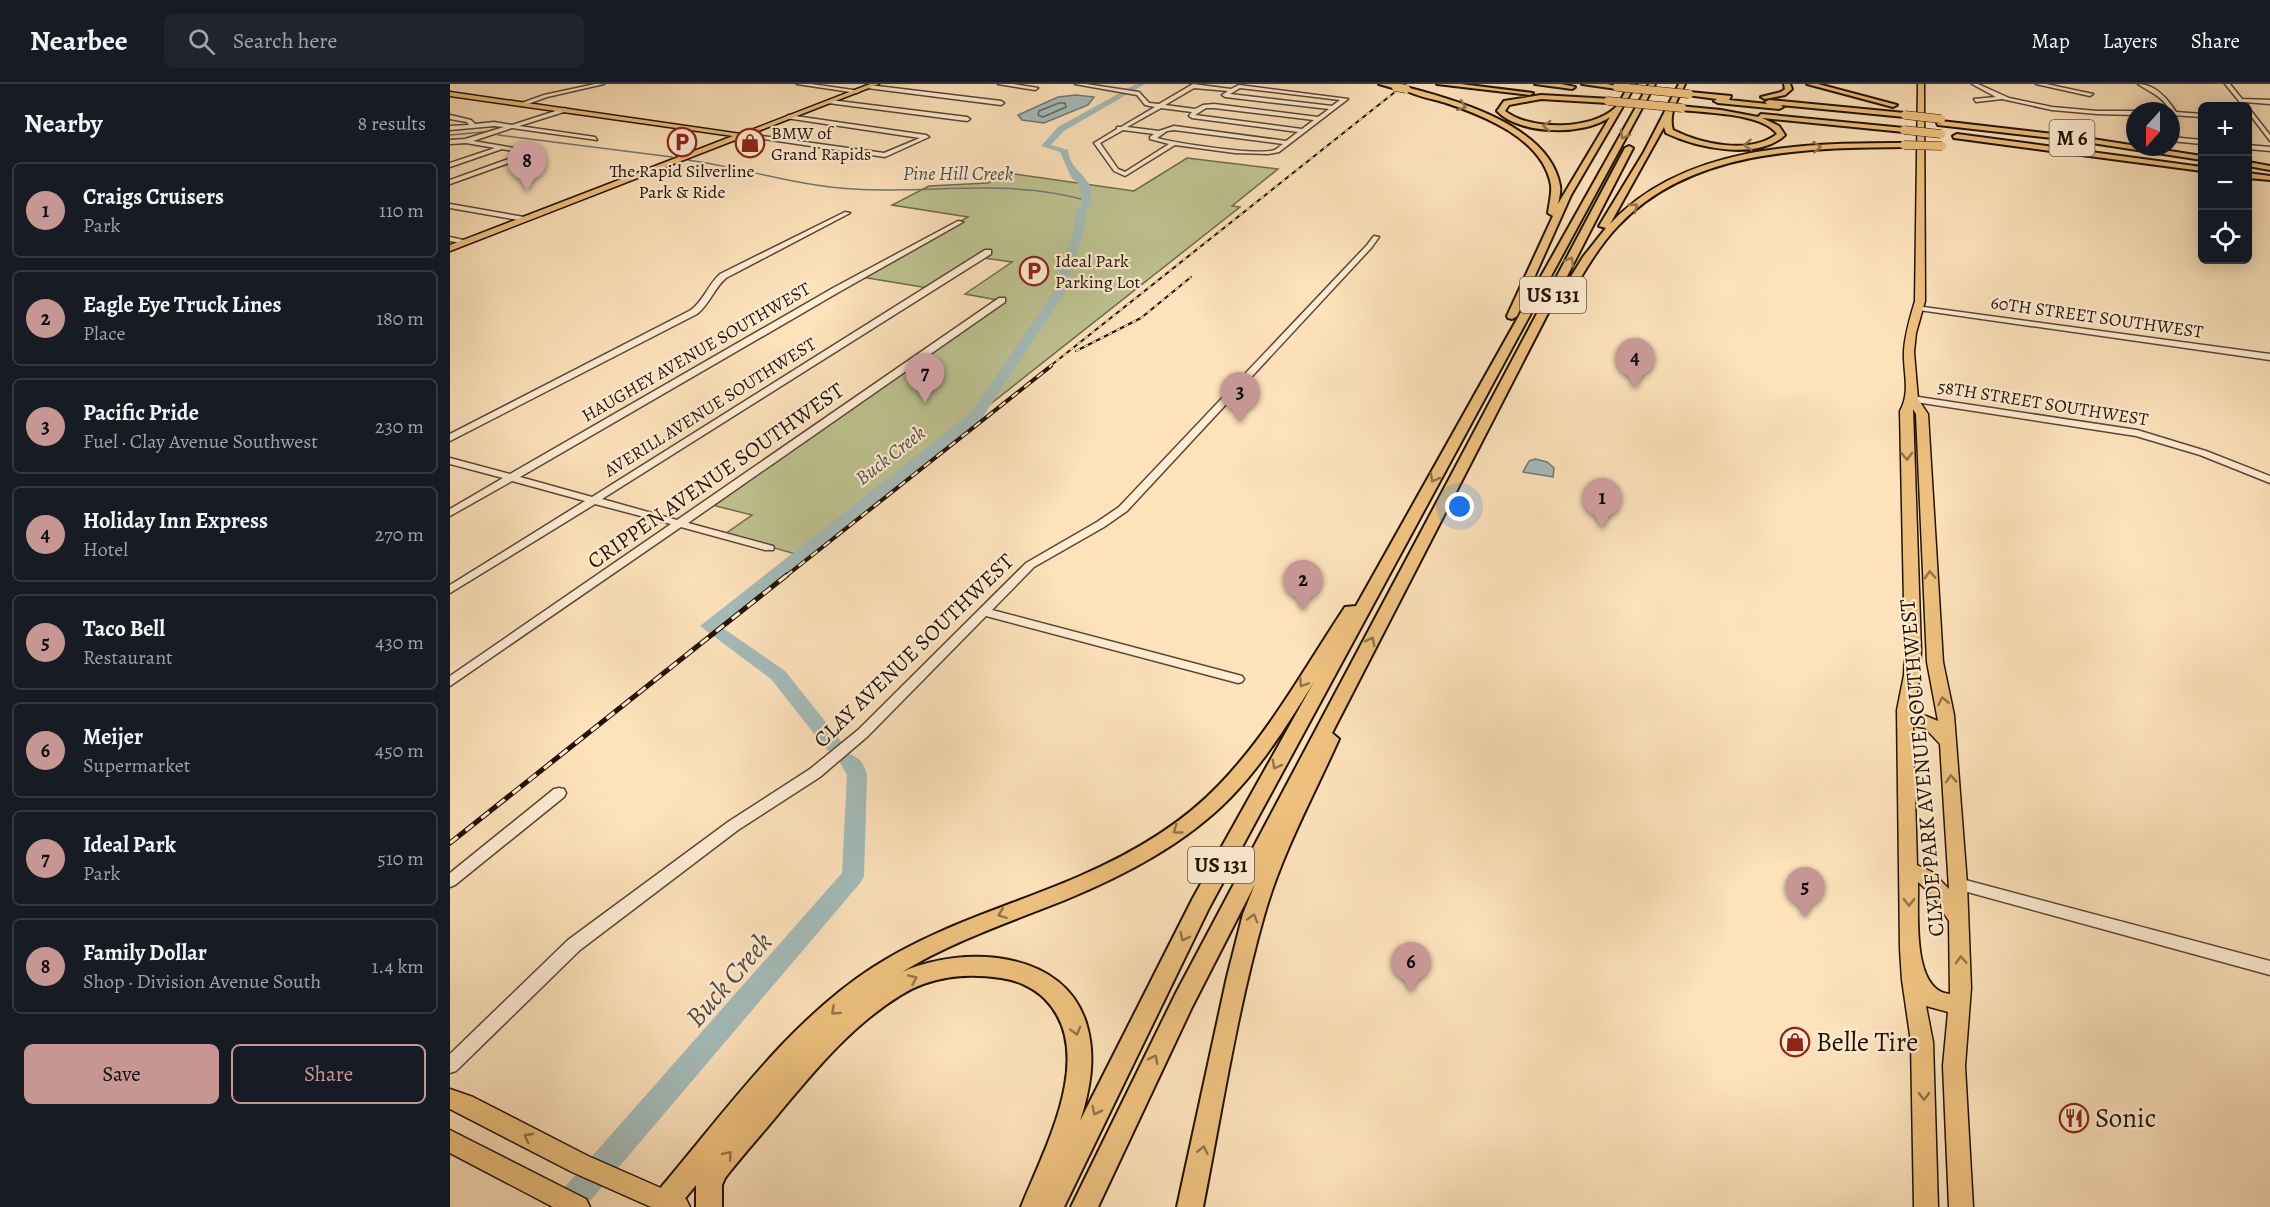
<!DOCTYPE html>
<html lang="en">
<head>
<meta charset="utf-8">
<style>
	:root { --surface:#171b24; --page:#20242c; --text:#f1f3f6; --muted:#9ea1a6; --line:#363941; --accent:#c59692 }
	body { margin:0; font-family:Alegreya,serif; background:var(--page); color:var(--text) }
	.controls { position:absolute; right:18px; top:18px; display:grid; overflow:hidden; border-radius:9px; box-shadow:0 3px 15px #0003 }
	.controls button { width:54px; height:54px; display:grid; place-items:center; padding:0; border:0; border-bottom:2px solid var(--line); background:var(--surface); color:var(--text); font:30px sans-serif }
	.compass { position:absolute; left:1676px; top:18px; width:54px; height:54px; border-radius:50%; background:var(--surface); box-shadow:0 3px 15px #0003; rotate:201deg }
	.you { position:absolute; left:1010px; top:423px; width:21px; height:21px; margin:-15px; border:4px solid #fff; border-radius:50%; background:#1a73e8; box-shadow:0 0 0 9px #1a73e833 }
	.badge { display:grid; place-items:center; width:39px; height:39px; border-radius:50%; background:var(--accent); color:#111; font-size:20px; font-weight:700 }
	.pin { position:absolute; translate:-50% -50px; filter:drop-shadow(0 2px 3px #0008) }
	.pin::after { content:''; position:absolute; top:32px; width:21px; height:18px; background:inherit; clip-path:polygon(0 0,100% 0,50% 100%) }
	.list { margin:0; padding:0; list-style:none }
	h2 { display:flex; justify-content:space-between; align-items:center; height:78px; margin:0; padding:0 24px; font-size:26px }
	h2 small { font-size:20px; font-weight:400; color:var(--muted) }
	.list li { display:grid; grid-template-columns:39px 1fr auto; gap:18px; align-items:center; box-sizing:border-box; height:96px; margin:0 12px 12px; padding:0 12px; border:2px solid var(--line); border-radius:9px }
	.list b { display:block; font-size:22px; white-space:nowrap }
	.list p { margin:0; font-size:20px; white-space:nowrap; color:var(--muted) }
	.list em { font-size:20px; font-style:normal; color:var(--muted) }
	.actions { display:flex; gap:12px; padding:18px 24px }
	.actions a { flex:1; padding:14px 0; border:2px solid var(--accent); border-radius:9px; text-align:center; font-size:21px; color:var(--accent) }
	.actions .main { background:var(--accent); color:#111 }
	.icon { flex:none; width:33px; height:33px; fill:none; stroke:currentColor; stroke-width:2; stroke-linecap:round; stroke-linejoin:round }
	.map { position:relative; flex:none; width:1820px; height:1123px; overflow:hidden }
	header { display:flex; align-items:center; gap:36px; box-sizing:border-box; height:84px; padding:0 30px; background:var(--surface); border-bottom:2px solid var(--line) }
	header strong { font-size:28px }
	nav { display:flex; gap:33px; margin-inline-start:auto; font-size:21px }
	.search { width:420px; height:54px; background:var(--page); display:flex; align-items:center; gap:15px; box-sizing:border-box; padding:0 21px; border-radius:9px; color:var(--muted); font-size:22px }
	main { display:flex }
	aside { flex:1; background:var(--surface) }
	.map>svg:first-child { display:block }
</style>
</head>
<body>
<header>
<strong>Nearbee</strong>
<div class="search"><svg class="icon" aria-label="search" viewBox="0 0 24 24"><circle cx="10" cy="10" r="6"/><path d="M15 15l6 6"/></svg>Search here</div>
<nav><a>Map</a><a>Layers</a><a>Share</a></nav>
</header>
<main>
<aside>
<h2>Nearby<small>8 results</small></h2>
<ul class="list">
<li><span class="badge">1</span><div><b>Craigs Cruisers</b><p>Park</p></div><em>110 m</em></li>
<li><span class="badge">2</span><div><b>Eagle Eye Truck Lines</b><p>Place</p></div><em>180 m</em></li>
<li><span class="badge">3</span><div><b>Pacific Pride</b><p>Fuel · Clay Avenue Southwest</p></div><em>230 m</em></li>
<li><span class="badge">4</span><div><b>Holiday Inn Express</b><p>Hotel</p></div><em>270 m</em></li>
<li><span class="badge">5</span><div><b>Taco Bell</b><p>Restaurant</p></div><em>430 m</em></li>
<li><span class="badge">6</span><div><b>Meijer</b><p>Supermarket</p></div><em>450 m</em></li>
<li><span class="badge">7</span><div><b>Ideal Park</b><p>Park</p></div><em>510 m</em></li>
<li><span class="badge">8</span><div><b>Family Dollar</b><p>Shop · Division Avenue South</p></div><em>1.4 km</em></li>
</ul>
<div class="actions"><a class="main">Save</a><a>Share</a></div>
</aside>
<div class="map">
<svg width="1820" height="1123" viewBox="0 0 1820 1123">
	<rect width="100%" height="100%" fill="#fde2bb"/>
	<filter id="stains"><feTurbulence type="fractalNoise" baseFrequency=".00333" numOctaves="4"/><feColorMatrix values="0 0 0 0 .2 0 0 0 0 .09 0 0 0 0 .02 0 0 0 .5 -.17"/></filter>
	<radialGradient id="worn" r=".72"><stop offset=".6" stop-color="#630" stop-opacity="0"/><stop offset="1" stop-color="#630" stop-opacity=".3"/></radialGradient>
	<path fill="#bec391" stroke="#706b4c" stroke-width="1.5" d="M 737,74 L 828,85 L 782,122 L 790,123 L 349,471 L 275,450 L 302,431 L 262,421 L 553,217 L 515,210 L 562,178 L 527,173 L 478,204 L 412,193 L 518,133 L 442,121 L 479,102 L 538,99 L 557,89 L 684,107 Z"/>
	<path fill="#a4bcba" stroke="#707872" stroke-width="1.5" d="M 626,11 L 644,13 L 638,21 L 594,39 L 572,36 L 568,31 L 608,13 Z
		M 1085,375 L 1097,378 L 1104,384 L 1103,393 L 1073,388 L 1079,377 Z"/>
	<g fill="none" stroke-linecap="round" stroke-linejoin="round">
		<path stroke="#646860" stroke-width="1.5" d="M 609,19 L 615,19 L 616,23 L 593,33 L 588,31 L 589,27 Z"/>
		<path stroke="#707872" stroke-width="1.5" d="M 0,51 L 34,48
			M 48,51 L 222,73
			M 238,76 C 294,84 347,102 404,105 C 483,110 557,94 635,116"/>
		<path fill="#a4bcba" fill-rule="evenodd" d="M 686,0 L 695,0 L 614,47 L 601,61 L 618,66 C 619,82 633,89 639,100 C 641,105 641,114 642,120 L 636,127 L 634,145 L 614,210 L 532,334 L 270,542 L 335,587 L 394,661 L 391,666 L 384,668 L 377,666 L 321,595 L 250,542 L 522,328 L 602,210 L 624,145 L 626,127 L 632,120 L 629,101 L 621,93 L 610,68 L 591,62 L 608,43 Z
			M 399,670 C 410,673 414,680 417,691 L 414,792 L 411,798 L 135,1123 L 102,1123 L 106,1113 L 392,789 L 397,691 L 389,677 L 392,672 Z"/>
		<g stroke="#5a4733" stroke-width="3">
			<path id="minor" d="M 145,0 L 154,0 L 97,13 L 72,22 L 69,20 L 94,11 Z
				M 347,0 L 361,0 L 410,7 L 407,9 Z
				M 548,0 L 563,0 L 588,4 L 585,6 Z
				M 625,0 L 636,0 L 689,8 L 699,19 L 709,20 L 743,0 L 781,5 L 789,1 L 898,15 L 829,68 L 818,70 L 785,69 L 725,61 L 675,92 L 664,87 L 644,59 L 667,45 L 667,43 L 671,43 L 705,23 L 695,21 L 687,11 ZM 744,4 L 778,7 L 772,11 L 775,13 L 879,25 L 868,33 L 764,20 L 753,21 L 745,25 L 715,21 ZM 790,4 L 890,16 L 882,22 L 780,10 ZM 711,24 L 742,28 L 739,32 L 742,34 L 848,48 L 836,57 L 724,42 L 709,47 L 677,43 ZM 756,24 L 764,24 L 864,36 L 852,45 L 745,31 ZM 673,46 L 704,50 L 700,53 L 700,55 L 719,60 L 675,88 L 668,85 L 650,59 ZM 724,46 L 833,60 C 832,61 826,65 825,66 C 809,72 724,59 707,54 L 717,47 Z
				M 1522,0 L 1528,0 L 1559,14 L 1602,23 L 1647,27 L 1685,27 L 1685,31 L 1647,30 L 1602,26 L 1552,15 L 1526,18 L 1524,15 L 1546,13 Z
				M 1586,0 L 1596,0 L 1643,10 L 1640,12 Z
				M 1688,0 C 1705,0 1717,14 1726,28 L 1752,30 L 1752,33 L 1721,31 C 1717,14 1701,9 1688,0 Z
				M 1775,0 L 1780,0 L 1792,15 L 1820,16 L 1820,20 L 1794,18 L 1798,22 L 1793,22 Z
				M 419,1 L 551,17 L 554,19 L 551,21 L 417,4 Z
				M 380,16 L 517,33 L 520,35 L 517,37 L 378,19 Z
				M 1798,23 L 1820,51 L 1820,57 L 1798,28 Z
				M 115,24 L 117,27 L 69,42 L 145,53 L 147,56 L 62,44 L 23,57 L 82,67 L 84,70 L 0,100 L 0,96 L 75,69 L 52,65 L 0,83 L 0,79 L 45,64 L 16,59 L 0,60 L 0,56 L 15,55 L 54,43 L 44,42 L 0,46 L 0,42 L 19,41 L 17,38 L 0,35 L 0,31 L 21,36 L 25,40 L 44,38 L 62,41 Z
				M 338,31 L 476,51 L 479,53 L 435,73 L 287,51 L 290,49 L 434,69 L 470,54 L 336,34 Z
				M 1721,53 L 1752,56 L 1752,60 L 1721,57 Z
				M 1798,61 L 1820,63 L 1820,67 L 1798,65 Z
				M 0,120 L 74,133 L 77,135 L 74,137 L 0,124 Z
				M 395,128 L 400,129 L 276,194 C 264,204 260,220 247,230 L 0,357 L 0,350 L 241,226 C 254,216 258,201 270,190 Z
				M 508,137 L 513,138 L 389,208 L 70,393 L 142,413 L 535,166 L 541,166 L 541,170 L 152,415 L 227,436 L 549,214 L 555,214 L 555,218 L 238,439 L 323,462 L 324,464 L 323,466 L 315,466 L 231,443 L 0,602 L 0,592 L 221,440 L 145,420 L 0,509 L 0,501 L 135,417 L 62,397 L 0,432 L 0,425 L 53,394 L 0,380 L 0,374 L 60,390 L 383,204 Z
				M 924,152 L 929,153 L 922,163 L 677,427 L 654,443 L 584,483 L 542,526 L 792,592 L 794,595 L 792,598 L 788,599 L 536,532 L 418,652 L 370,693 L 288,746 L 130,866 L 6,987 L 0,989 L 0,970 L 118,856 L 278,738 L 360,685 L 408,646 L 576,479 L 647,438 L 669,423 L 917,161 Z
				M 0,153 L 18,157 L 19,158 L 16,160 L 0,157 Z
				M 1466,222 L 1820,270 L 1820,276 L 1469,226 L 1466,226 Z
				M 1462,312 L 1687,346 L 1756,367 L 1820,392 L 1820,399 L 1750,371 L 1686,352 L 1459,317 L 1459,313 Z
				M 109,704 L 114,705 L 116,709 L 114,713 L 5,801 L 0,803 L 0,789 L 104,705 Z
				M 1508,794 L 1820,877 L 1820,891 L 1503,804 L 1501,800 L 1503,796 Z"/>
		</g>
		<g stroke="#231306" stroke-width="3">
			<path id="major" d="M 420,0 L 429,0 L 0,167 L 0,161 L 283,52 L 0,12 L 0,8 L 291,50 Z
				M 1468,0 L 1474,0 L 1475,217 L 1466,249 L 1464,268 L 1468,315 L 1478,330 L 1493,578 L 1504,631 L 1517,800 L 1521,904 L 1515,982 L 1523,1123 L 1499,1123 L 1493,982 L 1498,928 L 1476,922 L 1483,958 L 1488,1123 L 1464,1123 L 1461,958 L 1452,896 L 1450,865 L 1447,626 L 1454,591 L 1455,566 L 1450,327 C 1461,307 1453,289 1454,267 C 1455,250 1460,234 1465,217 ZM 1463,325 L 1466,330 L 1477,578 L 1488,637 L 1476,632 L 1463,631 L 1470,591 L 1471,566 ZM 1463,642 L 1475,644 L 1490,660 L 1499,805 L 1482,788 L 1467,781 ZM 1468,798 L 1482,811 L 1499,837 L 1500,910 C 1461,907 1469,827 1468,798 Z
				M 0,1005 L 23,1013 L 138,1072 L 236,1115 L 240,1123 L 201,1123 L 122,1088 L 0,1025 Z
				M 0,1046 L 136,1115 L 140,1123 L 103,1123 L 0,1069 Z"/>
		</g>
		<g stroke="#231306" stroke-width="4">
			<path id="highway" d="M 929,0 L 942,0 L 949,3 L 946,5 Z
				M 987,0 L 1011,0 L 1083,9 L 1080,11 Z
				M 1085,0 L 1111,0 L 1125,3 L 1122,5 Z
				M 1132,0 L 1157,0 L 1170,3 L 1167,5 Z
				M 1180,0 L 1186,0 L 1121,111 L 1067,232 L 1062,235 L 1058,234 L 1057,232 L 1103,132 L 1098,129 C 1099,121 1102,110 1101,101 C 1093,55 1035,32 996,19 C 983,15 965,12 953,5 L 956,3 C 1006,16 1100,42 1110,102 C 1111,107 1109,115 1108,120 L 1160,33 C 1133,52 1070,51 1047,27 L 1054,17 L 1091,11 L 1161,15 L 1158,19 L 1091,15 L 1059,21 L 1055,27 C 1080,47 1142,46 1165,24 C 1171,18 1175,7 1180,0 Z
				M 1199,0 L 1205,0 L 759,824 L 614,1123 L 571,1123 C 594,1065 648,969 595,915 C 584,904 567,896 551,894 C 515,889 482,892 451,911 C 402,941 366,985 330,1028 C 312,1050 293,1071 275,1094 L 272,1101 L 272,1123 L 246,1123 L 246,1101 L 228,1123 L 202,1123 L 207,1108 C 273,1031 336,940 422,884 C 486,842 561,822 630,792 C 681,770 731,741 769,701 C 820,648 855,583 895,523 L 906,522 ZM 864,598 L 743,814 L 630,1037 C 640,1006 646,974 637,942 C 616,865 512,861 452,888 C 503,857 560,838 615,816 C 675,791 735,760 781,713 C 814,679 839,638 864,598 Z
				M 1229,0 L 1235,0 C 1228,15 1218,29 1223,46 C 1251,60 1299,71 1327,50 C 1313,29 1255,29 1232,26 L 1229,22 L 1271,26 L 1308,33 L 1311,30 L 1454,44 L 1458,46 L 1454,48 L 1312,34 L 1329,42 L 1335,51 C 1308,77 1247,64 1216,49 L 1214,43 L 1160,140 C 1234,61 1354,59 1454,59 L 1458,61 L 1454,63 C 1357,64 1240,65 1168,142 C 1145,166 1130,196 1112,224 L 1104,224 L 1103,222 L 1133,173 L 1156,144 L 1149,142 L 1194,68 Z
				M 1334,0 L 1340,0 L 1342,5 L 1335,11 L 1315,15 L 1311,13 L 1331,8 L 1335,5 Z
				M 1357,0 L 1368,0 L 1447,21 L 1443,23 Z
				M 1239,8 L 1281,12 L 1279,16 L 1317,20 L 1315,18 L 1319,16 L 1455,29 L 1459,31 L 1455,33 L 1331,21 L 1333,23 L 1329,25 L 1268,19 L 1264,17 L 1267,15 L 1237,11 Z
				M 1491,37 L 1629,53 L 1752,72 L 1752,76 L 1629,57 L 1488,41 L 1487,39 Z
				M 1507,50 L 1752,83 L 1752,87 L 1504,54 L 1503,52 Z
				M 1179,62 L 1183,64 L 882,649 L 889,655 C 863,713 831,771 814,832 C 787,927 772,1026 753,1123 L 727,1123 L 777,893 L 793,830 L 805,800 L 742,923 L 648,1123 L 621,1123 L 726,909 L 1175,64 Z
				M 1798,78 L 1820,82 L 1820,86 L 1798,82 Z
				M 1798,89 L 1820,92 L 1820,96 L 1798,94 Z"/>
		</g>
		<use href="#minor" fill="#feecd3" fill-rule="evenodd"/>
		<use href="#major" fill="#eec17e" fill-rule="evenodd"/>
		<use href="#highway" fill="#eec17e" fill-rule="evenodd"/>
		<g stroke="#231306" stroke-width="2">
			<path id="rail-far2" d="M 626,267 L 691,234 L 741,193
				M 599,283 L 955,0"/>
		</g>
		<g stroke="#231306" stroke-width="4">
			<path id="rail-far1" d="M 336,492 L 601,282"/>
		</g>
		<g stroke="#231306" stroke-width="5">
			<path id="rail" d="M 0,759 L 337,491"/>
		</g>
		<use href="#rail-far2" stroke="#feecd3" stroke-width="1.5" stroke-dasharray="4.5" stroke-linecap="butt"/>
		<use href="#rail-far1" stroke="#feecd3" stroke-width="2" stroke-dasharray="8" stroke-linecap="butt"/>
		<use href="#rail" stroke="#feecd3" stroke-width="3" stroke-dasharray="10" stroke-linecap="butt"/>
		<g stroke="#231306" stroke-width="9" stroke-linecap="butt">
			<path id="highway-bridge" d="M 946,3 L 956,5
				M 1167,3 L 1239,10
				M 1158,17 L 1232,24
				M 1455,31 L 1491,35
				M 1454,46 L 1491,50
				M 1454,61 L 1492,62"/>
		</g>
		<use href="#highway-bridge" stroke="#eec17e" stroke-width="8"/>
	</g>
	<defs><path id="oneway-chevron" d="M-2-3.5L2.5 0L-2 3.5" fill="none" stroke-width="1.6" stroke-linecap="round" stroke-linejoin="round" transform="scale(1.5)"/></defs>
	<g stroke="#937348">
		<use href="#oneway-chevron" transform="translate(1012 22) rotate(21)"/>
		<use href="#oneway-chevron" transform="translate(1097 42) rotate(-176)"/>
		<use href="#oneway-chevron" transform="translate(1174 51) rotate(119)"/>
		<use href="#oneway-chevron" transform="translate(1298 61) rotate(176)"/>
		<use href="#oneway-chevron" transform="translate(1367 63) rotate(-4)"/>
		<use href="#oneway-chevron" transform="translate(1184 123) rotate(-38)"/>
		<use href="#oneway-chevron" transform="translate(1120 177) rotate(-62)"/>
		<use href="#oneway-chevron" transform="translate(1457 372) rotate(88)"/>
		<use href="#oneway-chevron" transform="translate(984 394) rotate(119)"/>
		<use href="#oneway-chevron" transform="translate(1480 491) rotate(-93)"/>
		<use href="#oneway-chevron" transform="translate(921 557) rotate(-63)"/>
		<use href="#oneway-chevron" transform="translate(853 599) rotate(123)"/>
		<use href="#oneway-chevron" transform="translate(1493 617) rotate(-102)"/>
		<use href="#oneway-chevron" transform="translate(826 681) rotate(119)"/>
		<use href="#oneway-chevron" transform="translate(1501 695) rotate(-94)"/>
		<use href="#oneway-chevron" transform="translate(727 746) rotate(144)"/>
		<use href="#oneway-chevron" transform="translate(1459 818) rotate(90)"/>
		<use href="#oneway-chevron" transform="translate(552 830) rotate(159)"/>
		<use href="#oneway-chevron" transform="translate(803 834) rotate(-74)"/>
		<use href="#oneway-chevron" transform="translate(734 853) rotate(117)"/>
		<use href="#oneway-chevron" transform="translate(1511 876) rotate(-93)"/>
		<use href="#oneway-chevron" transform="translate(463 895) rotate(-24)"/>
		<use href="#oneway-chevron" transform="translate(385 927) rotate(138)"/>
		<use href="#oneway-chevron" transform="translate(626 947) rotate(74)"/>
		<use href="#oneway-chevron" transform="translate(704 975) rotate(-63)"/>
		<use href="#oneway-chevron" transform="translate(1474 1012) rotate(89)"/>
		<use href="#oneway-chevron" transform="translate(646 1027) rotate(116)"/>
		<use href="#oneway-chevron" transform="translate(78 1053) rotate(-152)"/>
		<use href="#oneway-chevron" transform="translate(753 1066) rotate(-78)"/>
		<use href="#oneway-chevron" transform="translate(278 1071) rotate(-50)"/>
	</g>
	<defs>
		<g id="parking-ring" transform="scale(1.5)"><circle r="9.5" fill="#feecd3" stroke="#8f2418" stroke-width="1.5"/><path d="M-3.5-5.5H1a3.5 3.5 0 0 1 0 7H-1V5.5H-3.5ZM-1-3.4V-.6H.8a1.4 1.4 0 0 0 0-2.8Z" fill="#8f2418"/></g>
		<g id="shop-ring" transform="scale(1.5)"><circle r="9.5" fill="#feecd3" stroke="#8f2418" stroke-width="1.5"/><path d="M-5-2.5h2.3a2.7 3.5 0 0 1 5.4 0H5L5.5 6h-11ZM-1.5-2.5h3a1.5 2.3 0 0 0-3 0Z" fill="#8f2418"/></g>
		<g id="restaurant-ring" transform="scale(1.5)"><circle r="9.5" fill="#feecd3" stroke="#8f2418" stroke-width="1.5"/><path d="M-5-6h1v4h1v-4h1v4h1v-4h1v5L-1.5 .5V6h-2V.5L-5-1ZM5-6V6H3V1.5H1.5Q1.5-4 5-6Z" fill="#8f2418"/></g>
	</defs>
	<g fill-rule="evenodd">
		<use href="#parking-ring" x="232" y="58"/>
		<use href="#shop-ring" x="300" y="59"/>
		<use href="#parking-ring" x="584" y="187"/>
		<use href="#shop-ring" x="1345" y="958"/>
		<use href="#restaurant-ring" x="1624" y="1034"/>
	</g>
	<g text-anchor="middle" stroke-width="4.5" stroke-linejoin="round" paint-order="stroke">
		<g font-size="18" fill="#231306" stroke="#feecd3" text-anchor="start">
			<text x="321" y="55">BMW of<tspan x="321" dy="21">Grand Rapids</tspan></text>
			<text x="232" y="93" text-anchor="middle">The Rapid Silverline<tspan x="232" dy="21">Park &amp; Ride</tspan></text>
			<text x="605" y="183">Ideal Park<tspan x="605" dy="21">Parking Lot</tspan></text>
		</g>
		<g font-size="18" fill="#231306" stroke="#feecd3">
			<text transform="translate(1647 233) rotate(8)" y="6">60TH STREET SOUTHWEST</text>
			<text transform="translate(246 268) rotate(-30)" y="6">HAUGHEY AVENUE SOUTHWEST</text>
			<text transform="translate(1593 319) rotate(9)" y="6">58TH STREET SOUTHWEST</text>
			<text transform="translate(260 323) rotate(-32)" y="6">AVERILL AVENUE SOUTHWEST</text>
		</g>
		<g font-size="20" font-style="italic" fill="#504e45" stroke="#feecd3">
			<text x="508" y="96">Pine Hill Creek</text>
			<text transform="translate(440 371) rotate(-38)" y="7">Buck Creek</text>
		</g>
		<g fill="#feecd3" stroke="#655444" stroke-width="1.5">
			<rect x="1599.5" y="36" width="45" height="36" rx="4.5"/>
			<rect x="1070" y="193" width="66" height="36" rx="4.5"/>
			<rect x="738" y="763" width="66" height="36" rx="4.5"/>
		</g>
		<g font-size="21" font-weight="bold" fill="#231306">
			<text x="1622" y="61">M 6</text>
			<text x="1103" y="218">US 131</text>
			<text x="771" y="788">US 131</text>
		</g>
		<g font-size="22" fill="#231306" stroke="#feecd3">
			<text transform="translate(265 391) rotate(-35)" y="8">CRIPPEN AVENUE SOUTHWEST</text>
			<text transform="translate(463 566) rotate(-44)" y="8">CLAY AVENUE SOUTHWEST</text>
			<text transform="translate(1471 684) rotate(-95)" y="8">CLYDE PARK AVENUE SOUTHWEST</text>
		</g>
		<g font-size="27" fill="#231306" stroke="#feecd3" text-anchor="start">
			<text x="1366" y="967">Belle Tire</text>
			<text x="1645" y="1043">Sonic</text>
		</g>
		<g font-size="28" font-style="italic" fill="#504e45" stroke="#feecd3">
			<text transform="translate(278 895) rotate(-49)" y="10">Buck Creek</text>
		</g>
	</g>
	<rect width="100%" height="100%" filter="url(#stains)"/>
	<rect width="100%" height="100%" fill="url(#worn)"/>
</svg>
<div class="controls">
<button>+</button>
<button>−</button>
<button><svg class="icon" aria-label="locate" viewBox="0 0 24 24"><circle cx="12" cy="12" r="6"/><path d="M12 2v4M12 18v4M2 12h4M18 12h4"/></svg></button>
</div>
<svg class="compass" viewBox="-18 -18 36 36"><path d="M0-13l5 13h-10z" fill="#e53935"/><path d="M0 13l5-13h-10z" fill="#9ea1a6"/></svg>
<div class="you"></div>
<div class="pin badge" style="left:1152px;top:444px">1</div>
<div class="pin badge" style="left:853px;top:526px">2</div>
<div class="pin badge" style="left:790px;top:338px">3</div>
<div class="pin badge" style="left:1185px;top:304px">4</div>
<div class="pin badge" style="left:1355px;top:833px">5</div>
<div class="pin badge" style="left:961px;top:908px">6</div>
<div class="pin badge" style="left:475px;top:319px">7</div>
<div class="pin badge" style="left:77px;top:107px">8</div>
</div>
</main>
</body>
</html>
